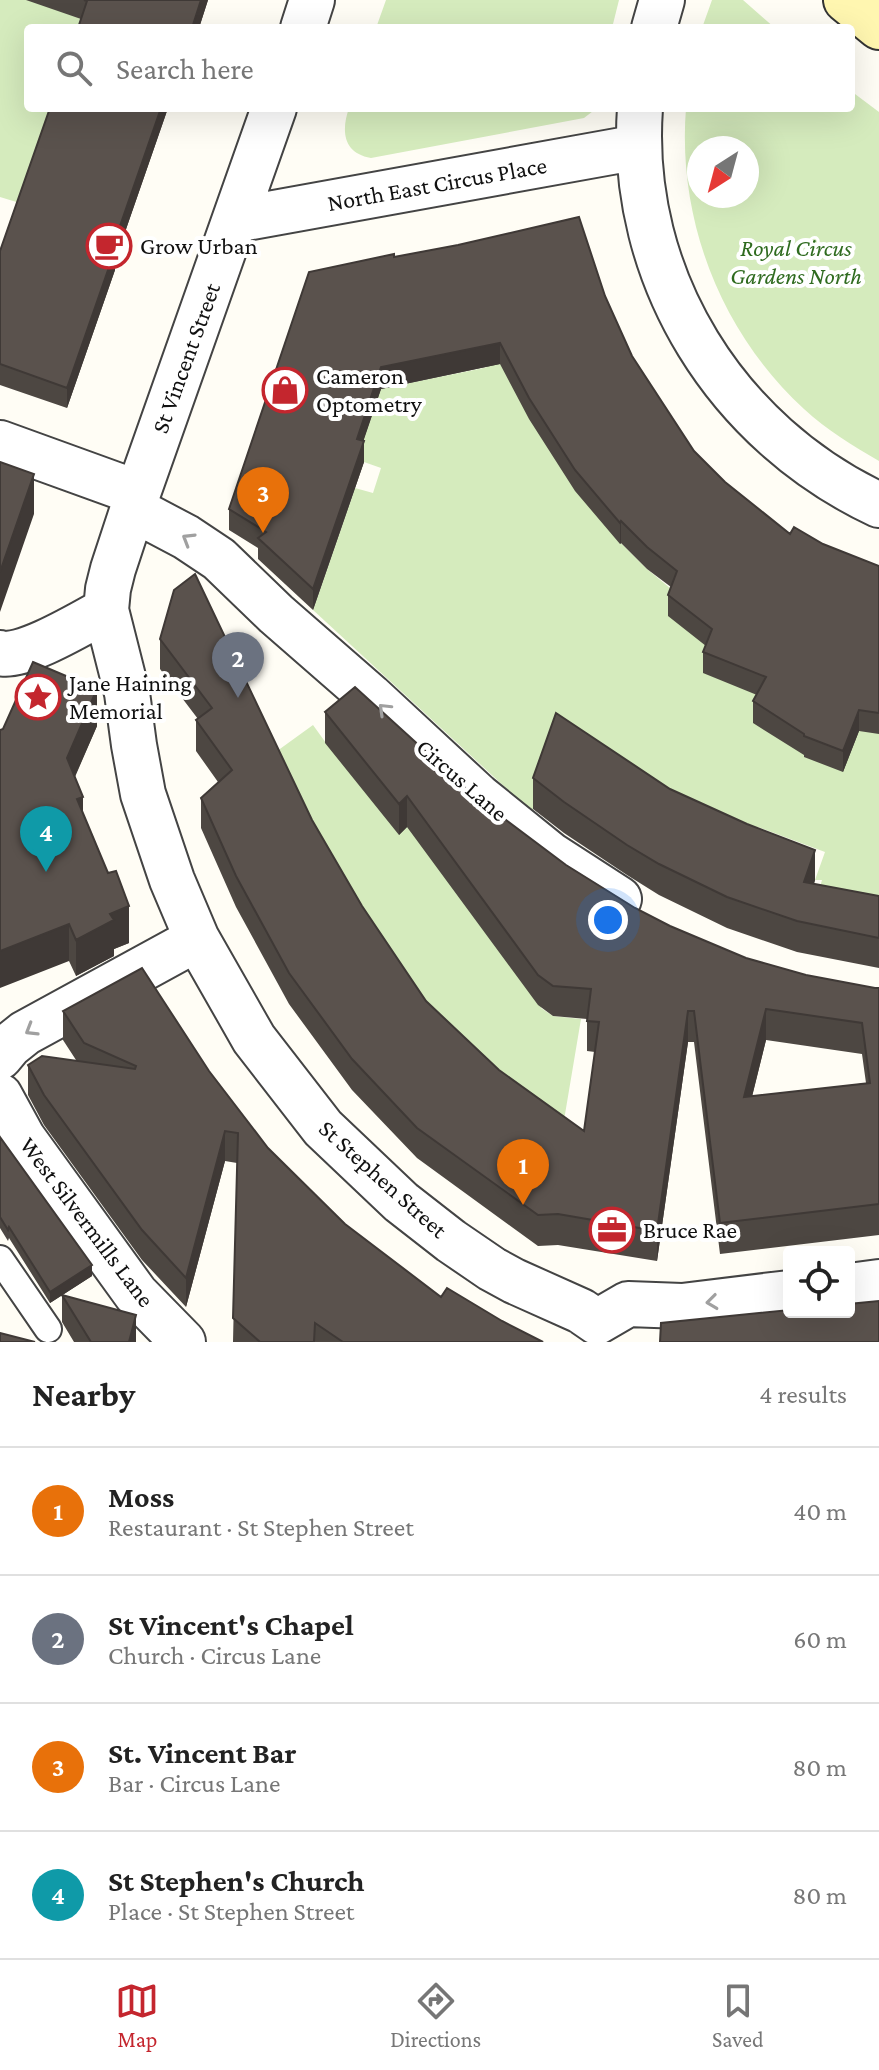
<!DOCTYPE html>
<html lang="en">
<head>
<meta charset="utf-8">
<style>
	:root { --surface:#fff; --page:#f6f6f6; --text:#222; --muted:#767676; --line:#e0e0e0; --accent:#c4262e }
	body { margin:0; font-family:"Crimson Pro",serif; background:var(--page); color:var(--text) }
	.controls { position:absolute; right:24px; bottom:24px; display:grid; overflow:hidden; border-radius:8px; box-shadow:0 8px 32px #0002 }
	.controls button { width:72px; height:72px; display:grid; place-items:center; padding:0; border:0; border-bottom:2px solid var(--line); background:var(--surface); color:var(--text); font:40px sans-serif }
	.compass { position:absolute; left:687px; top:136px; width:72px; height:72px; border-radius:50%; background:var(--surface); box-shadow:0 8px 32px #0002; rotate:216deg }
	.you { position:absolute; left:608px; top:920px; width:28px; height:28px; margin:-20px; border:6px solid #fff; border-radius:50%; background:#1a73e8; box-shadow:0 0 0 12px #1a73e833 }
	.badge { display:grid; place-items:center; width:52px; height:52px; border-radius:50%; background:var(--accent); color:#fff; font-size:26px; font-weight:700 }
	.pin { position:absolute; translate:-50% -66px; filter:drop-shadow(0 2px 4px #0008) }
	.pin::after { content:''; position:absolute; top:42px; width:28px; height:24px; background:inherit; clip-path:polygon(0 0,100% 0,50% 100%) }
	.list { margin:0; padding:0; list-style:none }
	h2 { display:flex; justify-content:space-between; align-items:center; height:104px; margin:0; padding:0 32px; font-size:34px }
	h2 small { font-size:26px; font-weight:400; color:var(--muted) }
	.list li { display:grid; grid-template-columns:52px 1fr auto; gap:24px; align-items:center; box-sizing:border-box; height:128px; padding:0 32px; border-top:2px solid var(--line) }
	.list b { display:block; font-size:30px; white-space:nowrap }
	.list p { margin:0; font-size:26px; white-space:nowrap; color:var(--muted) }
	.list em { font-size:26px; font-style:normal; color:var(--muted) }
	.icon { flex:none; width:44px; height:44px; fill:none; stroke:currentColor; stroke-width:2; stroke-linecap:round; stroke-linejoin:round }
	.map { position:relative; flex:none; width:879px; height:1342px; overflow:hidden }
	.search { position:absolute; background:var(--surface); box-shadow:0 8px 32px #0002; left:24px; right:24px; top:24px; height:88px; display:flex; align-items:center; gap:20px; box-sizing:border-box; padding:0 28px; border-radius:8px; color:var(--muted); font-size:30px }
	.sheet { height:616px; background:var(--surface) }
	nav { display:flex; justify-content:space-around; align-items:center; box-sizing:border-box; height:112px; border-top:2px solid var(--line); background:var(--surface); font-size:22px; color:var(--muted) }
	nav a { display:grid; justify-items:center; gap:4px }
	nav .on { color:var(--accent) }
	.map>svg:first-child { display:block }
</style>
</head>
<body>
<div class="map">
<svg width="879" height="1342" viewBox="0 0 879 1342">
	<rect width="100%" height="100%" fill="#fffdf5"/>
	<path fill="#d5ebbd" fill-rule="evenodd" d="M 0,0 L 47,0 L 99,28 L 28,28 L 28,108 L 57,108 L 23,204 L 0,197 Z
		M 386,0 L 619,0 L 612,28 L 376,28 Z
		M 712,0 L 743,0 L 775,28 L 702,28 Z
		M 851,91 L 879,112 L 879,461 C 853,446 827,430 804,409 C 721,333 677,220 686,108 L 851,108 ZM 699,148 L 747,148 L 747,196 L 699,196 Z
		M 349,108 L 597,108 L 584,118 L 371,158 C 343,153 341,131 349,108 Z
		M 499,361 L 571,484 L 621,543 L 647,569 L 676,593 L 860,727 L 879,707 L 879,927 L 812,914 L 822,880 L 815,880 L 825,852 L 758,827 L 747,855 L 679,794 L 653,780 L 556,745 L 532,812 L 313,610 L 355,488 L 373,493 L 381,468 L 364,462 L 361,470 L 354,468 L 379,389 L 479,369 L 487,367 L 489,363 Z
		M 313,725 L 326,743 L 399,834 L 407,826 L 560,979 L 541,1008 L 553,1016 L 581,1019 L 560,1144 L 426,1032 L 255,767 Z"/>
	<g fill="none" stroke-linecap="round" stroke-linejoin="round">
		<g stroke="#444" stroke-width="30">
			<path id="lane" d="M 0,1259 L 48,1329"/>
		</g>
		<g stroke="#444" stroke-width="48">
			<path id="street" d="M 303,28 L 312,0
				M 654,28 L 662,0
				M 274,108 L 138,493 L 113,569 L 108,589 L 106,610 L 127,693 L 134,745 L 143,794 L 172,880 L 197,939 L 254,1039 L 323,1128 L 401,1202 L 451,1241 L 492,1269 L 514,1281 L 581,1311 L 597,1322
				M 640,108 C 628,278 727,434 879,505
				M 235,220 L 639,147
				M 0,443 L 138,493
				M 133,509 L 186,537 L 219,559 L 276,614 L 370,696 L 478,796 L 551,855 L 619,899
				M 0,653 C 21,660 84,622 106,610
				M 0,1057 L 10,1045 L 25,1033 L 197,939
				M 0,1096 L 23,1138 L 136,1294 L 183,1342
				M 849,1286 L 879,1282
				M 597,1322 L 628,1304 L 682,1306 L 789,1293"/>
		</g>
		<g stroke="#333" stroke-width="48">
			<path id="secondary" d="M 846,0 L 879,27"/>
		</g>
		<use href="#lane" stroke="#fff" stroke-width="26"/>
		<use href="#street" stroke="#fff" stroke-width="44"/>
		<use href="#secondary" stroke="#fff6b0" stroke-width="44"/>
	</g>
	<path fill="#4d4742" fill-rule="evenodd" d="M 26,0 L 208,0 L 199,28 L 78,28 L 81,19 Z
		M 50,108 L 168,108 L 115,261 L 115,270 L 67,408 L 0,385 L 0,251 Z
		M 394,257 L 605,296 L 632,356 L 694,451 L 725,482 L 790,534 L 823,544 L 879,566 L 879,734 L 859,731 L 843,772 L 804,757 L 804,755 L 753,723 L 753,701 L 757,695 L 703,673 L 703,652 L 706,646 L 668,616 L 668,595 L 671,587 L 647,569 L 621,543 L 620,544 L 575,491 L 529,419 L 500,364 L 381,389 L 363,441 L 364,462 L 313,610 L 258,559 L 258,548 L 229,530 L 229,509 Z
		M 160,639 L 312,820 L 362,906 L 426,1001 L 499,1070 L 584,1131 L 595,1052 L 587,1051 L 587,1019 L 553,1016 L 538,1005 L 407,827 L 399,835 L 325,743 L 325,712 L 478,799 L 566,865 L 635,908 L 670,926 L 746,958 L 806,975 L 875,988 L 879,988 L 879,1235 L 720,1254 L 694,1042 L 688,1042 L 657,1261 L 558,1245 L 538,1246 L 417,1158 L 352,1090 L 289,1004 L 236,907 L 201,828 L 201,798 L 218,782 L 196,751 L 196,720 L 198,719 L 160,669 ZM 766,1040 L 862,1054 L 866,1083 L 752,1097 Z
		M 97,726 L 75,777 L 83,813 L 129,943 L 114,949 L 114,956 L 76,976 L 69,961 L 0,730 Z
		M 533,778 L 670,789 L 815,880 L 814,884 L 879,896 L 879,968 L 797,952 L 727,928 L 659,895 L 627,875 L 564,833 L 533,809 Z
		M 63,1011 L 209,1071 L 268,1148 L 345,1224 L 441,1297 L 502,1321 L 543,1342 L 233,1342 L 237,1163 L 225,1161 L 186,1307 L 142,1260 L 44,1125 L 28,1095 L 28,1065 L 76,1060 L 63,1040 Z
		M 0,1137 L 92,1276 L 50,1303 L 9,1238 L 8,1241 L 0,1228 Z
		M 62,1295 L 136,1342 L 74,1342 L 62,1322 Z"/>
	<path fill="#3f3936" d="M 201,0 L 208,0 L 199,28 L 192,28 Z
		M 161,108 L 168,108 L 115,261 L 115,270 L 67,408 L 67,388 L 112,249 Z
		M 500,343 L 500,364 L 381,389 L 357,460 L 357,439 L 381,367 Z
		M 364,441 L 364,462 L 313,610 L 313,589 Z
		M 34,474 L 34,514 L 0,612 L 0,572 Z
		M 621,521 L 621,543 L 620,544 L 620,523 Z
		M 97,689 L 97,726 L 67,794 L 67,758 Z
		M 859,710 L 859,731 L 843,772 L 843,751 Z
		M 407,796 L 407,827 L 399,835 L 399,804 Z
		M 83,797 L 83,833 L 77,799 Z
		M 815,850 L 815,880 L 804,913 L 804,882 Z
		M 129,906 L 129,943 L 114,949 L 114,956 L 76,976 L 76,940 L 110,914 Z
		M 69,924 L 69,961 L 0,988 L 0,951 Z
		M 766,1009 L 766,1040 L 744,1128 L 744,1097 Z
		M 688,1011 L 688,1042 L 657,1261 L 657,1231 Z
		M 225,1131 L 225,1161 L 186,1307 L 186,1278 Z
		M 92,1265 L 92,1276 L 50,1303 L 50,1292 Z
		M 136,1315 L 136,1342 L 129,1342 Z"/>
	<path fill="#5a524d" stroke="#3f3936" stroke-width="2" fill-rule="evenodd" d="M 84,0 L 201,0 L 192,28 L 78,28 L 87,1 Z
		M 50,108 L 161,108 L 112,249 L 115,250 L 67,388 L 0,364 L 0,251 Z
		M 579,217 L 605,296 L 632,356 L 694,451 L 725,482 L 790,534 L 794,527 L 823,544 L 879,566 L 879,713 L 859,710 L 843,751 L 804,736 L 804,734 L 753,701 L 766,677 L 703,652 L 712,629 L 668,595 L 677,571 L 647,547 L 621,521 L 620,523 L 575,470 L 529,398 L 500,343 L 381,367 L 357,439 L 364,441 L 313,589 L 258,538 L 266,532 L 229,509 L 309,272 L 394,254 L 394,257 L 458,245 Z
		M 0,462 L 34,474 L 0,572 Z
		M 195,574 L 312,820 L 362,906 L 426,1001 L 499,1070 L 584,1131 L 599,1022 L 587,1021 L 591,989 L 553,986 L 538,975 L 407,796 L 399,804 L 325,712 L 355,687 L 478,799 L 566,865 L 635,908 L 670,926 L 746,958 L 806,975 L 875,988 L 879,988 L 879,1204 L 720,1223 L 694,1011 L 688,1011 L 657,1231 L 558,1214 L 538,1215 L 417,1128 L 352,1059 L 289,973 L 236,876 L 201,798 L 232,770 L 196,720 L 212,708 L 160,639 L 174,590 ZM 766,1009 L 862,1023 L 870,1083 L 744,1097 Z
		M 33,662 L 97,689 L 67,758 L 83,797 L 77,799 L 108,873 L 116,871 L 129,906 L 110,914 L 114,920 L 76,940 L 69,924 L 0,951 L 0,730 L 3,729 Z
		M 556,713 L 670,789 L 747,824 L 815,850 L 804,882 L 879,896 L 879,938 L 797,921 L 727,897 L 659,864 L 627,845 L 564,802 L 533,778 Z
		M 142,968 L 209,1071 L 268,1148 L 345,1224 L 441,1297 L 447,1288 L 502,1321 L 543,1342 L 343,1342 L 315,1323 L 314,1342 L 260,1342 L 233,1318 L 238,1133 L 225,1131 L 186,1278 L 142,1230 L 44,1095 L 28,1065 L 42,1056 L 135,1069 L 136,1066 L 84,1043 L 63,1011 Z
		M 0,1137 L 92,1265 L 50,1292 L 9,1227 L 8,1230 L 0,1217 Z
		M 62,1295 L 136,1315 L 129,1342 L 91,1342 Z
		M 879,1301 L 879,1342 L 660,1342 L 661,1323 L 789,1310 L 789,1312 L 849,1312 L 849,1304 Z
		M 0,1333 L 35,1342 L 0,1342 Z"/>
	<defs><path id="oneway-chevron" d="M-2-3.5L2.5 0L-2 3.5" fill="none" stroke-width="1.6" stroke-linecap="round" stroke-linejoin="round" transform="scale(2)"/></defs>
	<g stroke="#a0a0a0">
		<use href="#oneway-chevron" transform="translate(188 539) rotate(-149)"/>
		<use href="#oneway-chevron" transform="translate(384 709) rotate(-136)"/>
		<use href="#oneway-chevron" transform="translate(31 1030) rotate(149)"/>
		<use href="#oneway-chevron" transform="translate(712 1302) rotate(173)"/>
	</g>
	<defs>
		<g id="cafe-ring" transform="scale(2.3)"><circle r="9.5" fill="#fff" stroke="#c4262e" stroke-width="1.5"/><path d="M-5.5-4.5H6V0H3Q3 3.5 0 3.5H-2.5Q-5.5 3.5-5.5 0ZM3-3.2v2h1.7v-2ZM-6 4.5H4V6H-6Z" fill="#c4262e"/></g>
		<g id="shop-ring" transform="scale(2.3)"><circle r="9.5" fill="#fff" stroke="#c4262e" stroke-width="1.5"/><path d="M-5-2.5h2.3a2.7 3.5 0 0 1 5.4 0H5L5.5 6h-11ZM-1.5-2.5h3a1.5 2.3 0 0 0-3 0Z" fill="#c4262e"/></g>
		<g id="sight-ring" transform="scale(2.3)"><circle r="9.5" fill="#fff" stroke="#c4262e" stroke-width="1.5"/><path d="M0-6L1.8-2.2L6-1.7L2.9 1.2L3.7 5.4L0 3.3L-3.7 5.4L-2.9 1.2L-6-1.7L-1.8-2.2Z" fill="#c4262e"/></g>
		<g id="office-ring" transform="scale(2.3)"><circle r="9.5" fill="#fff" stroke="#c4262e" stroke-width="1.5"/><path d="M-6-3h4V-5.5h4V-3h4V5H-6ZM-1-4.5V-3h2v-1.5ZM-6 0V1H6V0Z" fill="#c4262e"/></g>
	</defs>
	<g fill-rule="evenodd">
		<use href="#cafe-ring" x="109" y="246"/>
		<use href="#shop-ring" x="285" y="390"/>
		<use href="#sight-ring" x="38" y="697"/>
		<use href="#office-ring" x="612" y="1230"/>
	</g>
	<g text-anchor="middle" stroke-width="8" stroke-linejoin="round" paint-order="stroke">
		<g font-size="24" fill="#111" stroke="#fff">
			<text transform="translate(437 184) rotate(-10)" y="8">North East Circus Place</text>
			<text transform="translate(186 358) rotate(-70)" y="8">St Vincent Street</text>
			<text transform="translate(462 780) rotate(41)" y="8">Circus Lane</text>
			<text transform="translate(383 1179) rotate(42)" y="8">St Stephen Street</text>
			<text transform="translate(87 1222) rotate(53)" y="8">West Silvermills Lane</text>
		</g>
		<g font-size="24" fill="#111" stroke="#fff" text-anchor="start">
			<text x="140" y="254">Grow Urban</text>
			<text x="316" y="384">Cameron<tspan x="316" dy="28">Optometry</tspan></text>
			<text x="69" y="691">Jane Haining<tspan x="69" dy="28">Memorial</tspan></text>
			<text x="643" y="1238">Bruce Rae</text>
		</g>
		<g font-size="24" font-style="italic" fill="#2f6b1f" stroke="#fff">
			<text x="796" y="256">Royal Circus<tspan x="796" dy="28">Gardens North</tspan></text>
		</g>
	</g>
</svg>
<div class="controls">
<button><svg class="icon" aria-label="locate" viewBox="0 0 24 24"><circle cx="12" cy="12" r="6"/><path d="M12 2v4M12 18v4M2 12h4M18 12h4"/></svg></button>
</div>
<svg class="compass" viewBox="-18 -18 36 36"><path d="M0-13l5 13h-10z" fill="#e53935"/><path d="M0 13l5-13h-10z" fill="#767676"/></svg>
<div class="you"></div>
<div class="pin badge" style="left:523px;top:1205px;background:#e8710a">1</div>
<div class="pin badge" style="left:238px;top:698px;background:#6b7280">2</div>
<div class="pin badge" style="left:263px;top:533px;background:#e8710a">3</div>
<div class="pin badge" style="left:46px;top:872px;background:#0f9aa8">4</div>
<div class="search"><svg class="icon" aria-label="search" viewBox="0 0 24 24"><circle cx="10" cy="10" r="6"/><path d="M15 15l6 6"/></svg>Search here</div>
</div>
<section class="sheet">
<h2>Nearby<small>4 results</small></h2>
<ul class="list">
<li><span class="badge" style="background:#e8710a">1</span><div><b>Moss</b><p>Restaurant · St Stephen Street</p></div><em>40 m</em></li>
<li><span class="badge" style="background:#6b7280">2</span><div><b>St Vincent's Chapel</b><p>Church · Circus Lane</p></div><em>60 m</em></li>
<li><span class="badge" style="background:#e8710a">3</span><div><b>St. Vincent Bar</b><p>Bar · Circus Lane</p></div><em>80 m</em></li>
<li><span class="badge" style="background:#0f9aa8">4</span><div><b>St Stephen's Church</b><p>Place · St Stephen Street</p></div><em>80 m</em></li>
</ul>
</section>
<nav>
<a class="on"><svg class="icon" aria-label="map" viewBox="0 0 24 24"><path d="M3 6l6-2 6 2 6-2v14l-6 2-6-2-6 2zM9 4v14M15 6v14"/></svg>Map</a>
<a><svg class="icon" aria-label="directions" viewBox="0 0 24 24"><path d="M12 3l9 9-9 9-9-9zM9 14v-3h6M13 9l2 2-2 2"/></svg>Directions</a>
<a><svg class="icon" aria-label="saved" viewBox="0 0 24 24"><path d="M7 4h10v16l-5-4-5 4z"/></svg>Saved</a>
</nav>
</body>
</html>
